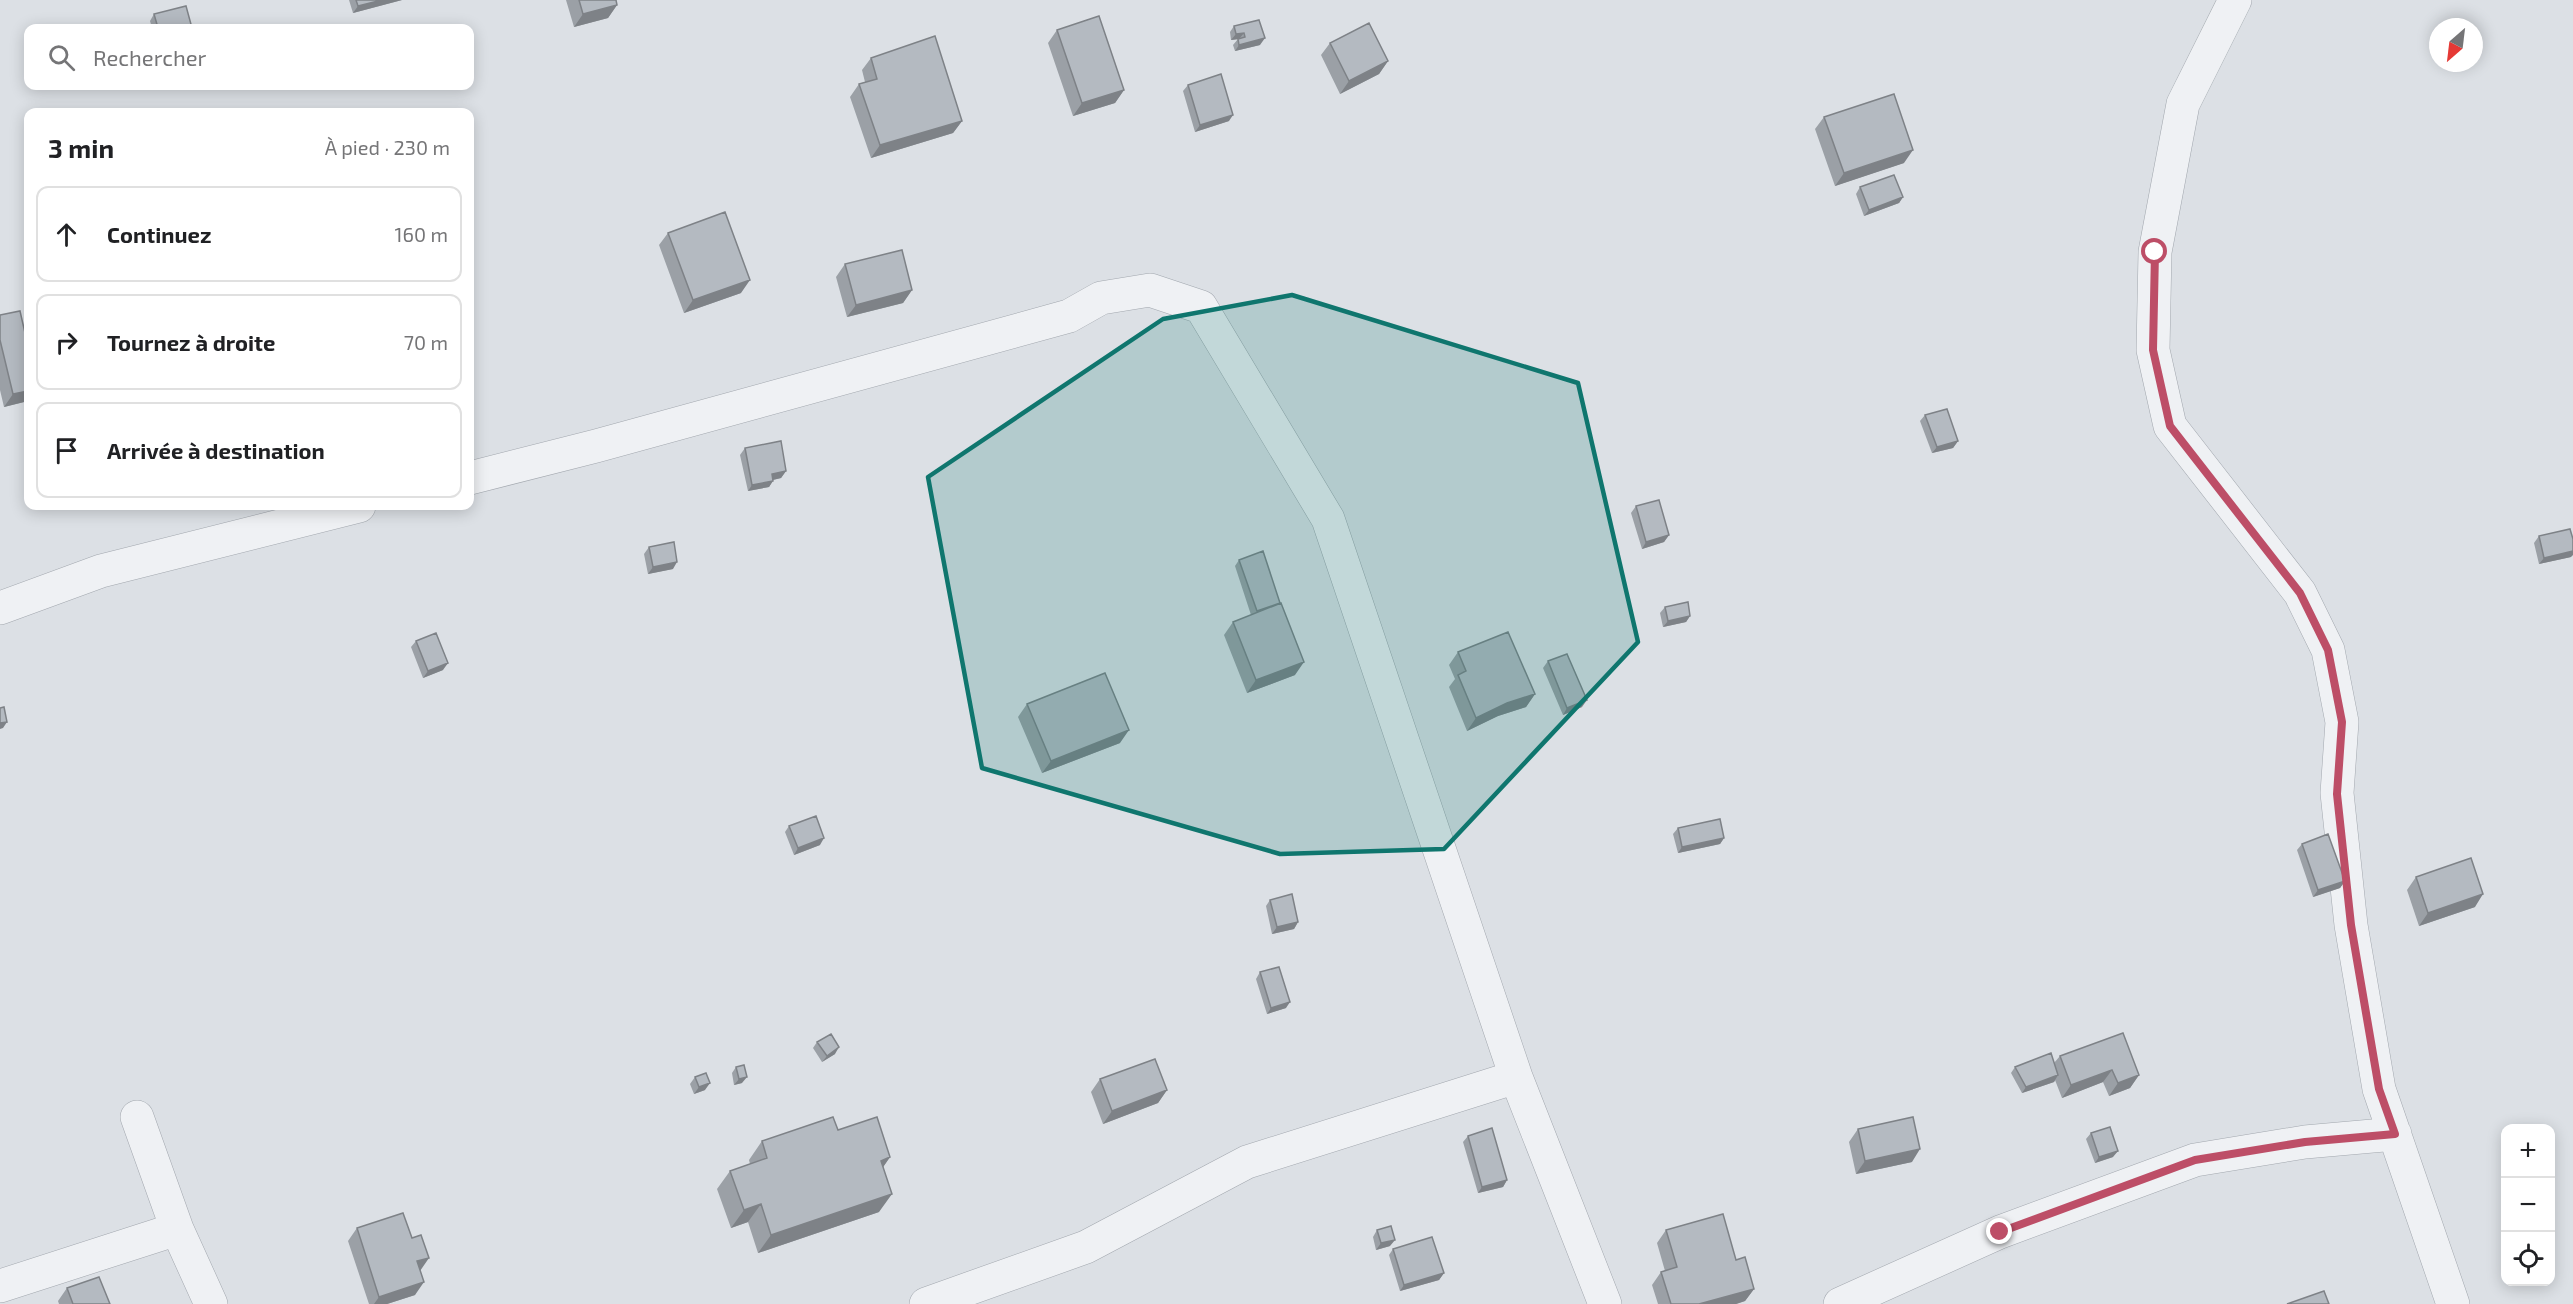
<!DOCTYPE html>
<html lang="fr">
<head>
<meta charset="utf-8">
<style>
	:root { --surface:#fff; --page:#f2f2f2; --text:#202124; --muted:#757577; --line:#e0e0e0 }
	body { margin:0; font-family:"Exo 2",sans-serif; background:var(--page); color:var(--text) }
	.controls { position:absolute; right:18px; bottom:18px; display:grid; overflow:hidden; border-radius:12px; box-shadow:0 3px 15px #0003 }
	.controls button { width:54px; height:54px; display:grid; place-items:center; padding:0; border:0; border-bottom:2px solid var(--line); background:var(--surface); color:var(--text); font:30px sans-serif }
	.compass { position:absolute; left:2429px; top:18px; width:54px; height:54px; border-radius:50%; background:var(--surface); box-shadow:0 3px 15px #0003; rotate:208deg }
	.stop { position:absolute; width:18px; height:18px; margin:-14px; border:4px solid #bd4e67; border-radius:50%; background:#fff }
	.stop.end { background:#bd4e67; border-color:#fff; box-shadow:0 2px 6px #0008 }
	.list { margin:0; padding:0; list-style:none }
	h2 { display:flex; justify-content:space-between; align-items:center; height:78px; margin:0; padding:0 24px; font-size:26px }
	h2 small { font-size:20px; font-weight:400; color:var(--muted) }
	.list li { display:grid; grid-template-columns:39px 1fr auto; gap:18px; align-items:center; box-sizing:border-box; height:96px; margin:0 12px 12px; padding:0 12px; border:2px solid var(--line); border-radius:12px }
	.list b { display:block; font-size:22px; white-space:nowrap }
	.list em { font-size:20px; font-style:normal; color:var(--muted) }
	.icon { flex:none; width:33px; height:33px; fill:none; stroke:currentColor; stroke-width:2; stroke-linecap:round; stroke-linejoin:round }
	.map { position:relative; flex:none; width:2573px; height:1304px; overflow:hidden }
	.search { position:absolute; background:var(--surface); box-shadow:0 3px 15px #0003; left:24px; top:24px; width:450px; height:66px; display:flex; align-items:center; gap:15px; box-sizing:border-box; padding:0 21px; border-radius:12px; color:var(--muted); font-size:22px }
	.panel { position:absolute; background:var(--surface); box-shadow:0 3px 15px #0003; left:24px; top:108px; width:450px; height:402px; border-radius:12px }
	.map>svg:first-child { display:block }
</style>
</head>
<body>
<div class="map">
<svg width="2573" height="1304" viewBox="0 0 2573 1304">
	<rect width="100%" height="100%" fill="#dce0e5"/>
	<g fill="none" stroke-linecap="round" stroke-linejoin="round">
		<g stroke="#a2a7ae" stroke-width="34">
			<path id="street" d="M 2235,0 L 2183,104 L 2155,252 L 2153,350 L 2170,426 L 2300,593 L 2328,650 L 2342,722 L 2337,793 L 2351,925 L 2379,1089 L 2453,1304
				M 470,478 L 596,446 L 1069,316 L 1101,298 L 1150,290 L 1201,307 L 1328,519 L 1516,1077 L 1605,1304
				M 0,608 L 101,571 L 359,506
				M 137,1117 L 177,1229 L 211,1304
				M 0,1286 L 177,1229
				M 926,1304 L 1086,1247 L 1247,1162 L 1516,1077
				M 1840,1304 L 2000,1232 L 2195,1160 L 2305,1142 L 2395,1134"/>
		</g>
		<use href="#street" stroke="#eff1f4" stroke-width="33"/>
	</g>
	<path fill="#9ba0a6" d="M 349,0 L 402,0 L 353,13 Z
		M 566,0 L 616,0 L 617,5 L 608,18 L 574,27 Z
		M 154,14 L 192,28 L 152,28 L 150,21 Z
		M 1234,26 L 1260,45 L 1235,51 L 1233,45 L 1238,39 L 1231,40 L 1230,32 Z
		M 1057,30 L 1124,90 L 1115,103 L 1073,116 L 1048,43 Z
		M 1330,43 L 1388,61 L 1379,74 L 1340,94 L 1321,55 Z
		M 871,58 L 962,121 L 953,133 L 871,158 L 850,97 L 859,84 L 865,82 L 862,70 Z
		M 1188,85 L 1229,121 L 1195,132 L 1183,91 Z
		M 1824,117 L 1904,163 L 1835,186 L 1815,129 Z
		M 1860,187 L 1903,197 L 1899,203 L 1864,216 L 1856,194 Z
		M 668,233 L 741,293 L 684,313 L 659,245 Z
		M 845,264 L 912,290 L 903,303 L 847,317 L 836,277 Z
		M 0,315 L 28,346 L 28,401 L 4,407 L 0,390 Z
		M 1925,415 L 1958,441 L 1953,448 L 1932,453 L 1920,421 Z
		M 745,448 L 786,471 L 781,478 L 773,480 L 769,487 L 748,491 L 740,455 Z
		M 1636,506 L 1669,535 L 1664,542 L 1642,549 L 1631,513 Z
		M 2539,536 L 2571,557 L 2539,564 L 2534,543 Z
		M 649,547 L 673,569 L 648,574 L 644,554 Z
		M 1239,560 L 1295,675 L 1247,693 L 1224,635 L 1233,622 L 1251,615 L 1235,566 Z
		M 1665,607 L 1690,616 L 1686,622 L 1663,627 L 1660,613 Z
		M 416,641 L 443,670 L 423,678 L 411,647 Z
		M 1458,652 L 1535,694 L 1526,707 L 1498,716 L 1467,731 L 1449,687 L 1455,679 L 1449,665 Z
		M 1548,661 L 1582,707 L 1563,715 L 1543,668 Z
		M 1027,704 L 1120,743 L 1042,773 L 1018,717 Z
		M 789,826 L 820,845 L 794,855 L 785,832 Z
		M 1678,828 L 1724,838 L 1720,844 L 1678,853 L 1673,834 Z
		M 2302,844 L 2345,881 L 2340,888 L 2313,897 L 2297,850 Z
		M 2416,877 L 2475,907 L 2419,926 L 2407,890 Z
		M 1270,900 L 1298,922 L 1294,929 L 1272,934 L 1266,906 Z
		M 1260,972 L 1286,1008 L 1267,1014 L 1256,979 Z
		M 817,1042 L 835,1054 L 822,1062 L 813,1048 Z
		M 2060,1056 L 2139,1075 L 2130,1088 L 2109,1096 L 2103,1082 L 2062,1098 L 2055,1080 L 2054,1082 L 2022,1093 L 2011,1073 L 2015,1067 L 2054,1063 Z
		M 736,1067 L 742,1083 L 734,1085 L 732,1073 Z
		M 695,1077 L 705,1090 L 694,1094 L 690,1084 Z
		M 1100,1079 L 1167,1090 L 1158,1103 L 1103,1124 L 1091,1092 Z
		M 1858,1129 L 1912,1162 L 1856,1174 L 1849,1142 Z
		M 838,1130 L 890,1157 L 883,1167 L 879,1212 L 758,1253 L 748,1222 L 731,1228 L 717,1189 L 730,1171 L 750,1164 L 749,1160 L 762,1141 Z
		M 2091,1133 L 2113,1157 L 2095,1163 L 2086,1139 Z
		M 1468,1136 L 1507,1180 L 1503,1187 L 1478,1193 L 1463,1142 Z
		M 357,1228 L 412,1238 L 420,1270 L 415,1295 L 387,1304 L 369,1304 L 348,1241 Z
		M 1377,1230 L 1390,1246 L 1376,1250 L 1373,1237 Z
		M 1666,1230 L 1736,1260 L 1754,1289 L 1745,1301 L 1736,1304 L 1658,1304 L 1652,1285 L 1661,1272 L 1665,1271 L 1657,1243 Z
		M 1393,1249 L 1444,1273 L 1439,1280 L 1400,1291 L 1389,1255 Z
		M 67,1288 L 110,1304 L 59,1304 L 58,1301 Z"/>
	<path fill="#7e8287" d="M 382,0 L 402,0 L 353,13 L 358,6 Z
		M 617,5 L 608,18 L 574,27 L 583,14 Z
		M 1244,33 L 1239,39 L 1231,40 L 1236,34 Z
		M 1265,38 L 1260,45 L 1235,51 L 1239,45 Z
		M 1388,61 L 1379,74 L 1340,94 L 1349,81 Z
		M 1124,90 L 1115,103 L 1073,116 L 1082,103 Z
		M 1233,115 L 1229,121 L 1195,132 L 1200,125 Z
		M 962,121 L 953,133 L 871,158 L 880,145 Z
		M 1913,150 L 1904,163 L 1835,186 L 1844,173 Z
		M 1903,197 L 1899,203 L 1864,216 L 1869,210 Z
		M 750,280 L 741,293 L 684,313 L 693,300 Z
		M 912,290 L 903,303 L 847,317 L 856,305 Z
		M 28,391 L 28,401 L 4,407 L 13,394 Z
		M 1958,441 L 1953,448 L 1932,453 L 1937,447 Z
		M 786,471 L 781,478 L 768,481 L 772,474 Z
		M 773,481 L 769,487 L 748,491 L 752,485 Z
		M 1669,535 L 1664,542 L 1642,549 L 1646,542 Z
		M 2573,551 L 2573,555 L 2571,557 L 2539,564 L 2544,558 Z
		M 677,562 L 673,569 L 648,574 L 653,567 Z
		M 1690,616 L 1686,622 L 1663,627 L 1668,621 Z
		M 1304,662 L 1295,675 L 1247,693 L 1256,680 Z
		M 448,663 L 443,670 L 423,678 L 428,671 Z
		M 1535,694 L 1526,707 L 1498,716 L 1467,731 L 1476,718 L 1507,703 Z
		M 1587,700 L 1582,707 L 1563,715 L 1567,708 Z
		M 7,722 L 3,728 L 0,729 L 0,723 Z
		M 1129,730 L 1120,743 L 1042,773 L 1051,761 Z
		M 824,838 L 820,845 L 794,855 L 798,848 Z
		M 1724,838 L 1720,844 L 1678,853 L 1682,847 Z
		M 2345,881 L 2340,888 L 2313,897 L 2318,890 Z
		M 2483,894 L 2475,907 L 2419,926 L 2428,913 Z
		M 1298,922 L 1294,929 L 1272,934 L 1277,927 Z
		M 1290,1002 L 1286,1008 L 1267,1014 L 1271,1008 Z
		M 839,1047 L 835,1054 L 822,1062 L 827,1056 Z
		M 2112,1070 L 2103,1082 L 2062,1098 L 2071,1085 Z
		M 2058,1075 L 2054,1082 L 2022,1093 L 2026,1087 Z
		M 2139,1075 L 2130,1088 L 2109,1096 L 2118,1083 Z
		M 747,1077 L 742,1083 L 734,1085 L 739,1079 Z
		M 710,1083 L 705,1090 L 694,1094 L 699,1087 Z
		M 1167,1090 L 1158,1103 L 1103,1124 L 1112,1111 Z
		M 1920,1149 L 1912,1162 L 1856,1174 L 1865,1161 Z
		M 2118,1151 L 2113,1157 L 2095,1163 L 2099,1157 Z
		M 890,1157 L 877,1176 L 881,1161 Z
		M 1507,1180 L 1503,1187 L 1478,1193 L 1482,1187 Z
		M 892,1194 L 879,1212 L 758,1253 L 771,1235 Z
		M 761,1204 L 748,1222 L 731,1228 L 744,1210 Z
		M 1395,1240 L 1390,1246 L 1376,1250 L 1381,1243 Z
		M 429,1258 L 420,1271 L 417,1261 Z
		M 1444,1273 L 1439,1280 L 1400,1291 L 1404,1285 Z
		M 424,1282 L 415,1295 L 387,1304 L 374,1304 L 379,1297 Z
		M 1754,1289 L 1745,1301 L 1736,1304 L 1699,1304 Z"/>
	<path fill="#b4bac1" stroke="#7e8287" stroke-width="1.5" d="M 356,0 L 382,0 L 358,6 Z
		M 579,0 L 616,0 L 617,5 L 583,14 Z
		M 186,6 L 192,28 L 158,28 L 154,14 Z
		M 1099,16 L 1124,90 L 1082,103 L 1057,30 Z
		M 1259,20 L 1265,38 L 1239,45 L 1238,39 L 1245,37 L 1244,33 L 1236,34 L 1234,26 Z
		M 1369,23 L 1388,61 L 1349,81 L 1330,43 Z
		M 935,36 L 962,121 L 880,145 L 859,84 L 877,79 L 871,58 Z
		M 1221,74 L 1233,115 L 1200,125 L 1188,85 Z
		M 1894,94 L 1913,150 L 1844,173 L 1824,117 Z
		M 1894,175 L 1903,197 L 1869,210 L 1860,187 Z
		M 725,212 L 750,280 L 693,300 L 668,233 Z
		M 902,250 L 912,290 L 856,305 L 845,264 Z
		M 20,311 L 28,346 L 28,391 L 13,394 L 0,340 L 0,315 Z
		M 1947,409 L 1958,441 L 1937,447 L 1925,415 Z
		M 781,441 L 786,471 L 772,474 L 773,481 L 752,485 L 745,448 Z
		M 1659,500 L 1669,535 L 1646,542 L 1636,506 Z
		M 2570,529 L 2573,539 L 2573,551 L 2544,558 L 2539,536 Z
		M 674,542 L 677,562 L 653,567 L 649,547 Z
		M 1263,551 L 1280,603 L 1257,611 L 1239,560 Z
		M 1688,602 L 1690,616 L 1668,621 L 1665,607 Z
		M 1281,603 L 1304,662 L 1256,680 L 1233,622 Z
		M 1508,632 L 1535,694 L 1507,703 L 1476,718 L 1458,675 L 1466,671 L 1458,652 Z
		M 436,633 L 448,663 L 428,671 L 416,641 Z
		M 1567,654 L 1587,700 L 1567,708 L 1548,661 Z
		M 1105,673 L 1129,730 L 1051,761 L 1027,704 Z
		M 4,707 L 7,722 L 0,723 L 0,708 Z
		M 816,816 L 824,838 L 798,848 L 789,826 Z
		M 1720,819 L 1724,838 L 1682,847 L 1678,828 Z
		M 2328,834 L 2345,881 L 2318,890 L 2302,844 Z
		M 2471,858 L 2483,894 L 2428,913 L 2416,877 Z
		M 1292,894 L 1298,922 L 1277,927 L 1270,900 Z
		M 1279,967 L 1290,1002 L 1271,1008 L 1260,972 Z
		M 2123,1033 L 2139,1075 L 2118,1083 L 2112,1070 L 2071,1085 L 2060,1056 Z
		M 831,1034 L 839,1047 L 827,1056 L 817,1042 Z
		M 2051,1053 L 2058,1075 L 2026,1087 L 2015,1067 Z
		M 1155,1059 L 1167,1090 L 1112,1111 L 1100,1079 Z
		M 744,1065 L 747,1077 L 739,1079 L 736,1067 Z
		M 706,1073 L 710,1083 L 699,1087 L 695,1077 Z
		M 833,1117 L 838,1130 L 877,1117 L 890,1157 L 881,1161 L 892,1194 L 771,1235 L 761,1204 L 744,1210 L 730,1171 L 767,1158 L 762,1141 Z
		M 1913,1117 L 1920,1149 L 1865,1161 L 1858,1129 Z
		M 2110,1127 L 2118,1151 L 2099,1157 L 2091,1133 Z
		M 1492,1128 L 1507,1180 L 1482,1187 L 1468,1136 Z
		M 403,1213 L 412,1238 L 421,1235 L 429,1258 L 417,1261 L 424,1282 L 379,1297 L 357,1228 Z
		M 1723,1214 L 1736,1260 L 1745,1257 L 1754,1289 L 1699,1304 L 1671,1304 L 1661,1272 L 1677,1267 L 1666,1230 Z
		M 1391,1226 L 1395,1240 L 1381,1243 L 1377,1230 Z
		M 1432,1237 L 1444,1273 L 1404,1285 L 1393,1249 Z
		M 99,1277 L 110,1304 L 73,1304 L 67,1288 Z
		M 2324,1291 L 2329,1304 L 2287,1304 Z"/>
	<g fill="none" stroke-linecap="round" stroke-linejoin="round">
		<path stroke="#bd4e67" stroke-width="8" d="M 2000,1232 L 2195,1160 L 2305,1142 L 2395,1134 L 2379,1089 L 2351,925 L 2337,794 L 2342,722 L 2328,650 L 2300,593 L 2170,426 L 2153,350 L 2155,252"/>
	</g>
	<path fill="#0f766e" fill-opacity="0.2" stroke="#0f766e" stroke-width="4.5" stroke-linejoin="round" d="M 1292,295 L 1578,383 L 1638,642 L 1444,849 L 1280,854 L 982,768 L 928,477 L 1163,319 Z"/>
</svg>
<div class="controls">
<button>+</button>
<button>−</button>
<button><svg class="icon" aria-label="locate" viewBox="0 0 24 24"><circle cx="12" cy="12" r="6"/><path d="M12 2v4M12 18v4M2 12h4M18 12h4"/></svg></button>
</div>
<svg class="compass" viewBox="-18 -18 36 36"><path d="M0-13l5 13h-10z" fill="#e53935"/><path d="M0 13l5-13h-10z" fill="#757577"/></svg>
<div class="stop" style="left:2155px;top:252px"></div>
<div class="stop end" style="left:2000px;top:1232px"></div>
<div class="search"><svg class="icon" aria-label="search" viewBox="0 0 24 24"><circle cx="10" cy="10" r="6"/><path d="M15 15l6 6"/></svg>Rechercher</div>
<section class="panel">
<h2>3 min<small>À pied · 230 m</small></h2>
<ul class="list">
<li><svg class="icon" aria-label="ahead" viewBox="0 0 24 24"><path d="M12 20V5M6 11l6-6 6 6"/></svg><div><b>Continuez</b></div><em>160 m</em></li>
<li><svg class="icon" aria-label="right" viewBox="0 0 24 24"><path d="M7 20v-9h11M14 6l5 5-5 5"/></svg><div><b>Tournez à droite</b></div><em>70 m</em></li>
<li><svg class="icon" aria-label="arrive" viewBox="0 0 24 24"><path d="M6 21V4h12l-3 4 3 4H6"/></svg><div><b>Arrivée à destination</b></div></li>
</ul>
</section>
</div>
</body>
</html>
